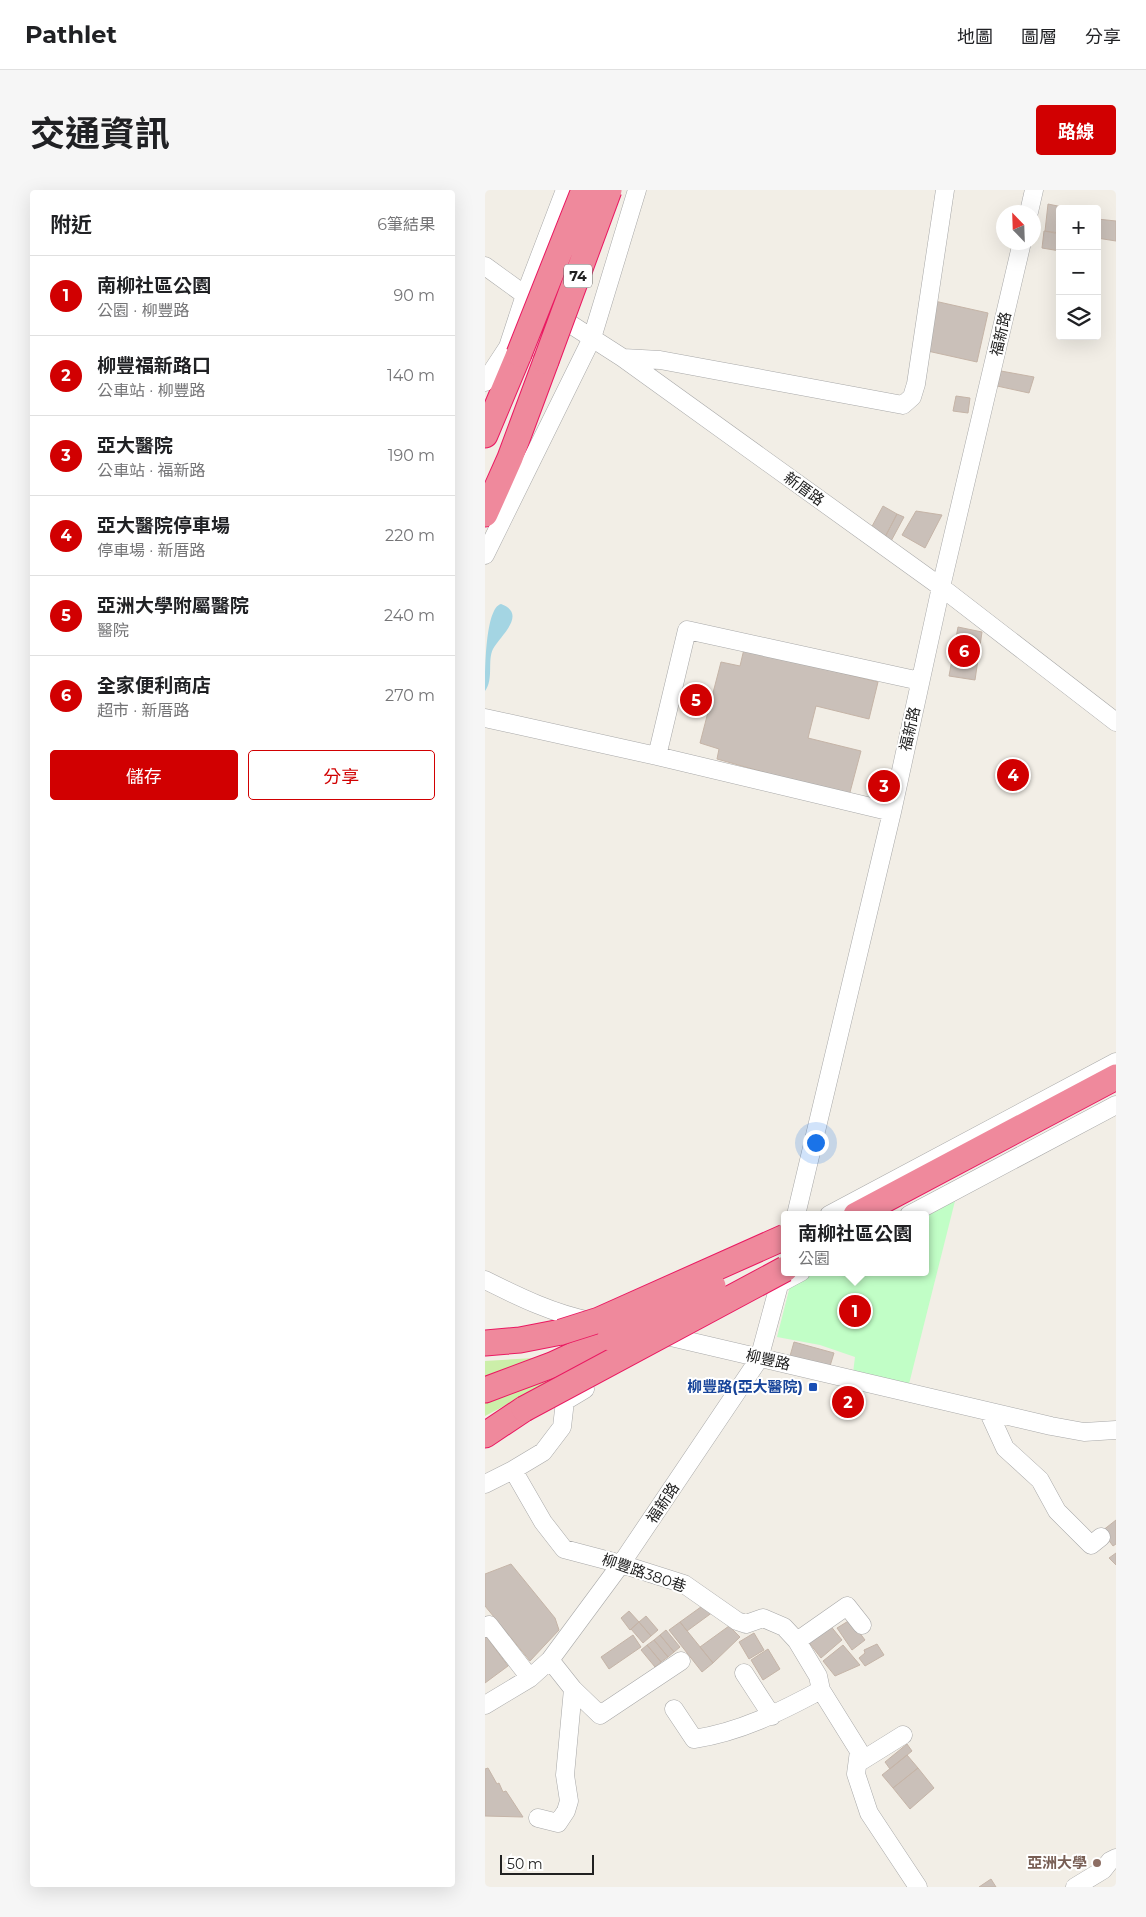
<!DOCTYPE html>
<html lang="zh-TW">
<head>
<meta charset="utf-8">
<style>
	:root { --surface:#fff; --page:#f6f6f6; --text:#202124; --muted:#757577; --line:#e0e0e0; --accent:#d10001 }
	body { margin:0; font-family:Montserrat,"Noto Sans TC",sans-serif; background:var(--page); color:var(--text) }
	.controls { position:absolute; right:15px; top:15px; display:grid; overflow:hidden; border-radius:5px; box-shadow:0 5px 20px #0002 }
	.controls button { width:45px; height:45px; display:grid; place-items:center; padding:0; border:0; border-bottom:1px solid var(--line); background:var(--surface); color:var(--text); font:25px sans-serif }
	.compass { position:absolute; left:511px; top:15px; width:45px; height:45px; border-radius:50%; background:var(--surface); box-shadow:0 5px 20px #0002; rotate:337deg }
	.scale { position:absolute; left:15px; bottom:12px; width:94px; box-sizing:border-box; padding-left:5px; border:2px solid #212121; border-top:0; font-size:14px; line-height:18px; white-space:nowrap; color:#212121; -webkit-text-stroke:4px #fff; paint-order:stroke }
	.you { position:absolute; left:330px; top:952px; width:18px; height:18px; margin:-12px; border:4px solid #fff; border-radius:50%; background:#1a73e8; box-shadow:0 0 0 8px #1a73e833 }
	.badge { display:grid; place-items:center; width:32px; height:32px; border-radius:50%; background:var(--accent); color:#fff; font-size:16px; font-weight:700 }
	.pin { position:absolute; translate:-50% -50%; border:2px solid #fff; box-shadow:0 1px 5px #0006 }
	.popup { position:absolute; left:296px; top:1021px; width:148px; height:65px; box-sizing:border-box; display:grid; place-content:center; border-radius:5px; background:var(--surface); filter:drop-shadow(0 1px 4px #0005); font-size:16px; white-space:nowrap; color:var(--muted) }
	.popup b { font-size:19px; color:var(--text) }
	.popup::after { content:''; position:absolute; left:50%; top:100%; margin-left:-10px; border:10px solid transparent; border-top-color:var(--surface) }
	.list { margin:0; padding:0; list-style:none }
	h2 { display:flex; justify-content:space-between; align-items:center; height:65px; margin:0; padding:0 20px; font-size:21px }
	h2 small { font-size:16px; font-weight:400; color:var(--muted) }
	.list li { display:grid; grid-template-columns:32px 1fr auto; gap:15px; align-items:center; box-sizing:border-box; height:80px; padding:0 20px; border-top:1px solid var(--line) }
	.list b { display:block; font-size:19px; white-space:nowrap }
	.list p { margin:0; font-size:16px; white-space:nowrap; color:var(--muted) }
	.list em { font-size:16px; font-style:normal; color:var(--muted) }
	.actions { display:flex; gap:10px; padding:15px 20px }
	.actions a { flex:1; padding:11px 0; border:1px solid var(--accent); border-radius:5px; text-align:center; font-size:18px; color:var(--accent) }
	.actions .main { background:var(--accent); color:#fff }
	.icon { flex:none; width:28px; height:28px; fill:none; stroke:currentColor; stroke-width:2; stroke-linecap:round; stroke-linejoin:round }
	.map { position:relative; flex:none; width:631px; height:1697px; overflow:hidden; border-radius:5px }
	header { display:flex; align-items:center; gap:30px; box-sizing:border-box; height:70px; padding:0 25px; background:var(--surface); border-bottom:1px solid var(--line) }
	header strong { font-size:24px }
	nav { display:flex; gap:28px; margin-inline-start:auto; font-size:18px }
	.intro { display:flex; align-items:center; justify-content:space-between; box-sizing:border-box; height:120px; padding:0 30px }
	h1 { margin:0; font-size:35px }
	.button { padding:12px 22px; border-radius:5px; background:var(--accent); color:#fff; font-size:18px; font-weight:700 }
	main { display:flex; gap:30px; padding:0 30px }
	aside { flex:1; background:var(--surface); border-radius:5px; box-shadow:0 5px 20px #0002 }
	.map>svg:first-child { display:block }
</style>
</head>
<body>
<header>
<strong>Pathlet</strong>
<nav><a>地圖</a><a>圖層</a><a>分享</a></nav>
</header>
<div class="intro"><h1>交通資訊</h1><a class="button">路線</a></div>
<main>
<aside>
<h2>附近<small>6筆結果</small></h2>
<ul class="list">
<li><span class="badge">1</span><div><b>南柳社區公園</b><p>公園 · 柳豐路</p></div><em>90 m</em></li>
<li><span class="badge">2</span><div><b>柳豐福新路口</b><p>公車站 · 柳豐路</p></div><em>140 m</em></li>
<li><span class="badge">3</span><div><b>亞大醫院</b><p>公車站 · 福新路</p></div><em>190 m</em></li>
<li><span class="badge">4</span><div><b>亞大醫院停車場</b><p>停車場 · 新厝路</p></div><em>220 m</em></li>
<li><span class="badge">5</span><div><b>亞洲大學附屬醫院</b><p>醫院</p></div><em>240 m</em></li>
<li><span class="badge">6</span><div><b>全家便利商店</b><p>超市 · 新厝路</p></div><em>270 m</em></li>
</ul>
<div class="actions"><a class="main">儲存</a><a>分享</a></div>
</aside>
<div class="map">
<svg width="631" height="1697" viewBox="0 0 631 1697">
	<rect width="100%" height="100%" fill="#f2eee6"/>
	<path fill="#ccefa9" d="M 79,1156 L 165,1156 L 65,1192 L 0,1226 L 0,1171 L 49,1168 Z"/>
	<path fill="#c1fec6" d="M 470,1011 L 424,1194 L 368,1183 L 370,1167 L 335,1155 L 292,1147 L 305,1096 L 331,1082 L 440,1082 L 440,1027 Z"/>
	<path fill="#a4d5e3" d="M 16,414 C 43,424 15,446 8,459 C 2,471 9,489 0,501 C 0,482 0,418 16,414 Z"/>
	<path fill="#cac0b9" stroke="#c5b4a7" d="M 563,14 L 587,19 L 575,19 L 575,43 L 560,41 Z
		M 612,29 L 631,31 L 631,51 L 612,48 Z
		M 559,41 L 575,44 L 575,61 L 557,58 Z
		M 445,110 L 503,123 L 492,172 L 438,160 Z
		M 516,181 L 549,187 L 544,203 L 512,196 Z
		M 471,206 L 485,208 L 483,223 L 468,221 Z
		M 398,316 L 412,324 L 399,349 L 385,340 Z
		M 431,321 L 457,325 L 440,358 L 417,345 Z
		M 412,324 L 419,327 L 405,353 L 399,349 Z
		M 473,437 L 497,442 L 490,490 L 464,486 Z
		M 259,459 L 393,492 L 384,529 L 331,516 L 323,548 L 376,561 L 364,606 L 232,569 L 234,559 L 215,553 L 236,472 L 255,476 Z
		M 309,1152 L 349,1163 L 345,1176 L 305,1166 Z
		M 631,1330 L 631,1354 L 628,1356 L 617,1341 Z
		M 631,1363 L 631,1375 L 624,1368 Z
		M 26,1374 L 70,1428 L 74,1440 L 45,1471 L 0,1416 L 0,1384 Z
		M 220,1414 L 228,1422 L 202,1441 L 195,1432 Z
		M 144,1421 L 154,1432 L 145,1440 L 136,1428 Z
		M 161,1426 L 173,1440 L 166,1446 L 154,1432 Z
		M 365,1430 L 380,1450 L 367,1460 L 352,1438 Z
		M 154,1432 L 166,1446 L 158,1453 L 146,1439 Z
		M 195,1432 L 228,1473 L 217,1482 L 184,1440 Z
		M 344,1434 L 357,1450 L 336,1468 L 322,1450 Z
		M 244,1436 L 255,1447 L 228,1473 L 215,1457 Z
		M 181,1440 L 195,1457 L 189,1462 L 175,1445 Z
		M 269,1443 L 279,1460 L 264,1469 L 254,1452 Z
		M 0,1445 L 23,1476 L 0,1493 Z
		M 148,1445 L 156,1457 L 124,1479 L 116,1467 Z
		M 175,1445 L 189,1462 L 183,1467 L 169,1450 Z
		M 169,1450 L 183,1467 L 176,1472 L 162,1455 Z
		M 392,1454 L 399,1465 L 380,1476 L 374,1468 L 380,1463 L 379,1460 Z
		M 162,1455 L 176,1472 L 170,1477 L 156,1460 Z
		M 358,1455 L 375,1475 L 350,1486 L 338,1471 Z
		M 283,1459 L 295,1479 L 278,1490 L 266,1470 Z
		M 422,1554 L 427,1561 L 405,1579 L 400,1572 Z
		M 422,1565 L 433,1578 L 408,1598 L 397,1585 Z
		M 3,1578 L 12,1594 L 14,1593 L 18,1602 L 21,1601 L 38,1627 L 0,1626 L 0,1579 Z
		M 433,1578 L 449,1598 L 425,1619 L 408,1598 Z
		M 506,1689 L 511,1697 L 494,1697 Z"/>
	<g fill="none" stroke-linecap="round" stroke-linejoin="round">
		<g stroke="#a8a8a8" stroke-width="19">
			<path id="minor" d="M 544,22 L 549,0
				M 0,76 L 40,105 L 138,168 L 456,397 L 631,532
				M 138,168 L 175,170 L 418,215 L 427,207 L 431,194 L 460,0
				M 0,192 L 23,157 L 40,105 L 80,0
				M 0,365 L 107,148 L 152,0
				M 0,528 L 172,566
				M 407,622 L 172,566 L 202,440 L 435,491
				M 311,1025 L 407,622 L 456,397 L 537,52
				M 344,1025 L 631,872
				M 424,1025 L 631,915
				M 0,1090 C 34,1107 69,1124 106,1131
				M 290,1096 L 316,1082
				M 173,1144 L 566,1236 L 599,1242 L 631,1240
				M 100,1199 L 80,1211 L 77,1237 L 58,1262 L 28,1280 L 58,1332 L 79,1359 L 136,1374 L 199,1394 L 252,1431 L 261,1434 L 278,1428 L 299,1437 L 312,1451 L 333,1486 L 336,1500 L 374,1561 L 371,1584 L 384,1623 L 433,1697
				M 504,1223 L 520,1258 L 555,1290 L 572,1321 L 606,1355 L 616,1347
				M 0,1294 L 28,1280
				M 0,1438 L 4,1435 L 45,1488
				M 312,1451 L 362,1416 L 377,1435
				M 65,1470 L 88,1499 L 115,1525 L 196,1471
				M 259,1483 L 287,1526
				M 0,1515 L 45,1488 L 65,1470 L 136,1374 L 274,1169 L 297,1084
				M 189,1519 L 209,1549 C 255,1542 295,1522 336,1500
				M 373,1573 L 418,1545
				M 53,1628 L 73,1633 L 81,1621 L 84,1611 L 80,1585 L 88,1499
				M 590,1697 L 618,1680 L 625,1671 L 631,1668"/>
		</g>
		<g stroke="#ea1961" stroke-width="27">
			<path id="highway" d="M 0,245 L 34,164
				M 0,324 L 25,268 L 61,171
				M 371,1025 L 631,887
				M 0,1153 L 35,1150 L 76,1142
				M 0,1200 L 67,1175 L 125,1148
				M 0,1245 L 39,1219"/>
		</g>
		<use href="#minor" stroke="#fff" stroke-width="18"/>
		<use href="#highway" stroke="#ef899c" stroke-width="25"/>
		<g stroke="#ea1961" stroke-width="27" stroke-linecap="butt">
			<path id="highway-bridge" d="M 34,164 L 99,0
				M 61,171 L 124,0
				M 76,1142 L 114,1130 L 300,1047
				M 125,1148 L 228,1096
				M 39,1219 L 300,1079"/>
		</g>
		<use href="#highway-bridge" stroke="#ef899c" stroke-width="25"/>
	</g>
	<rect fill="#1a4fb4" stroke="#fff" stroke-width="2" x="323" y="1192" width="10" height="10" rx="2.5"/>
	<circle fill="#8d6e63" stroke="#fff" stroke-width="2" cx="612" cy="1673" r="5"/>
	<g text-anchor="middle" stroke-width="4" stroke-linejoin="round" paint-order="stroke">
		<rect fill="#fff" stroke="#646464" stroke-width="1" x="79" y="74.5" width="28" height="23" rx="4"/>
		<g font-size="14" font-weight="bold" fill="#212121">
			<text x="93" y="91">74</text>
		</g>
		<g font-size="15" fill="#212121" stroke="#fff">
			<text transform="translate(516 144) rotate(-77)" y="5">福新路</text>
			<text transform="translate(319 299) rotate(36)" y="5">新厝路</text>
			<text transform="translate(425 539) rotate(-77)" y="5">福新路</text>
			<text transform="translate(283 1170) rotate(13)" y="5">柳豐路</text>
			<text transform="translate(178 1313) rotate(-56)" y="5">福新路</text>
			<text transform="translate(159 1383) rotate(19)" y="5">柳豐路380巷</text>
		</g>
		<g font-size="15" font-weight="bold" fill="#164399" stroke="#fff" text-anchor="end">
			<text x="318" y="1202">柳豐路(亞大醫院)</text>
		</g>
		<g font-size="15" font-weight="bold" fill="#785e54" stroke="#fff" text-anchor="end">
			<text x="602" y="1678">亞洲大學</text>
		</g>
	</g>
</svg>
<div class="controls">
<button>+</button>
<button>−</button>
<button><svg class="icon" aria-label="layers" viewBox="0 0 24 24"><path d="M12 4l9 5-9 5-9-5zM3 14l9 5 9-5"/></svg></button>
</div>
<svg class="compass" viewBox="-18 -18 36 36"><path d="M0-13l5 13h-10z" fill="#e53935"/><path d="M0 13l5-13h-10z" fill="#757577"/></svg>
<div class="scale">50 m</div>
<div class="you"></div>
<div class="pin badge" style="left:370px;top:1121px">1</div>
<div class="popup"><b>南柳社區公園</b>公園</div>
<div class="pin badge" style="left:363px;top:1212px">2</div>
<div class="pin badge" style="left:399px;top:596px">3</div>
<div class="pin badge" style="left:528px;top:585px">4</div>
<div class="pin badge" style="left:211px;top:510px">5</div>
<div class="pin badge" style="left:479px;top:461px">6</div>
</div>
</main>
</body>
</html>
